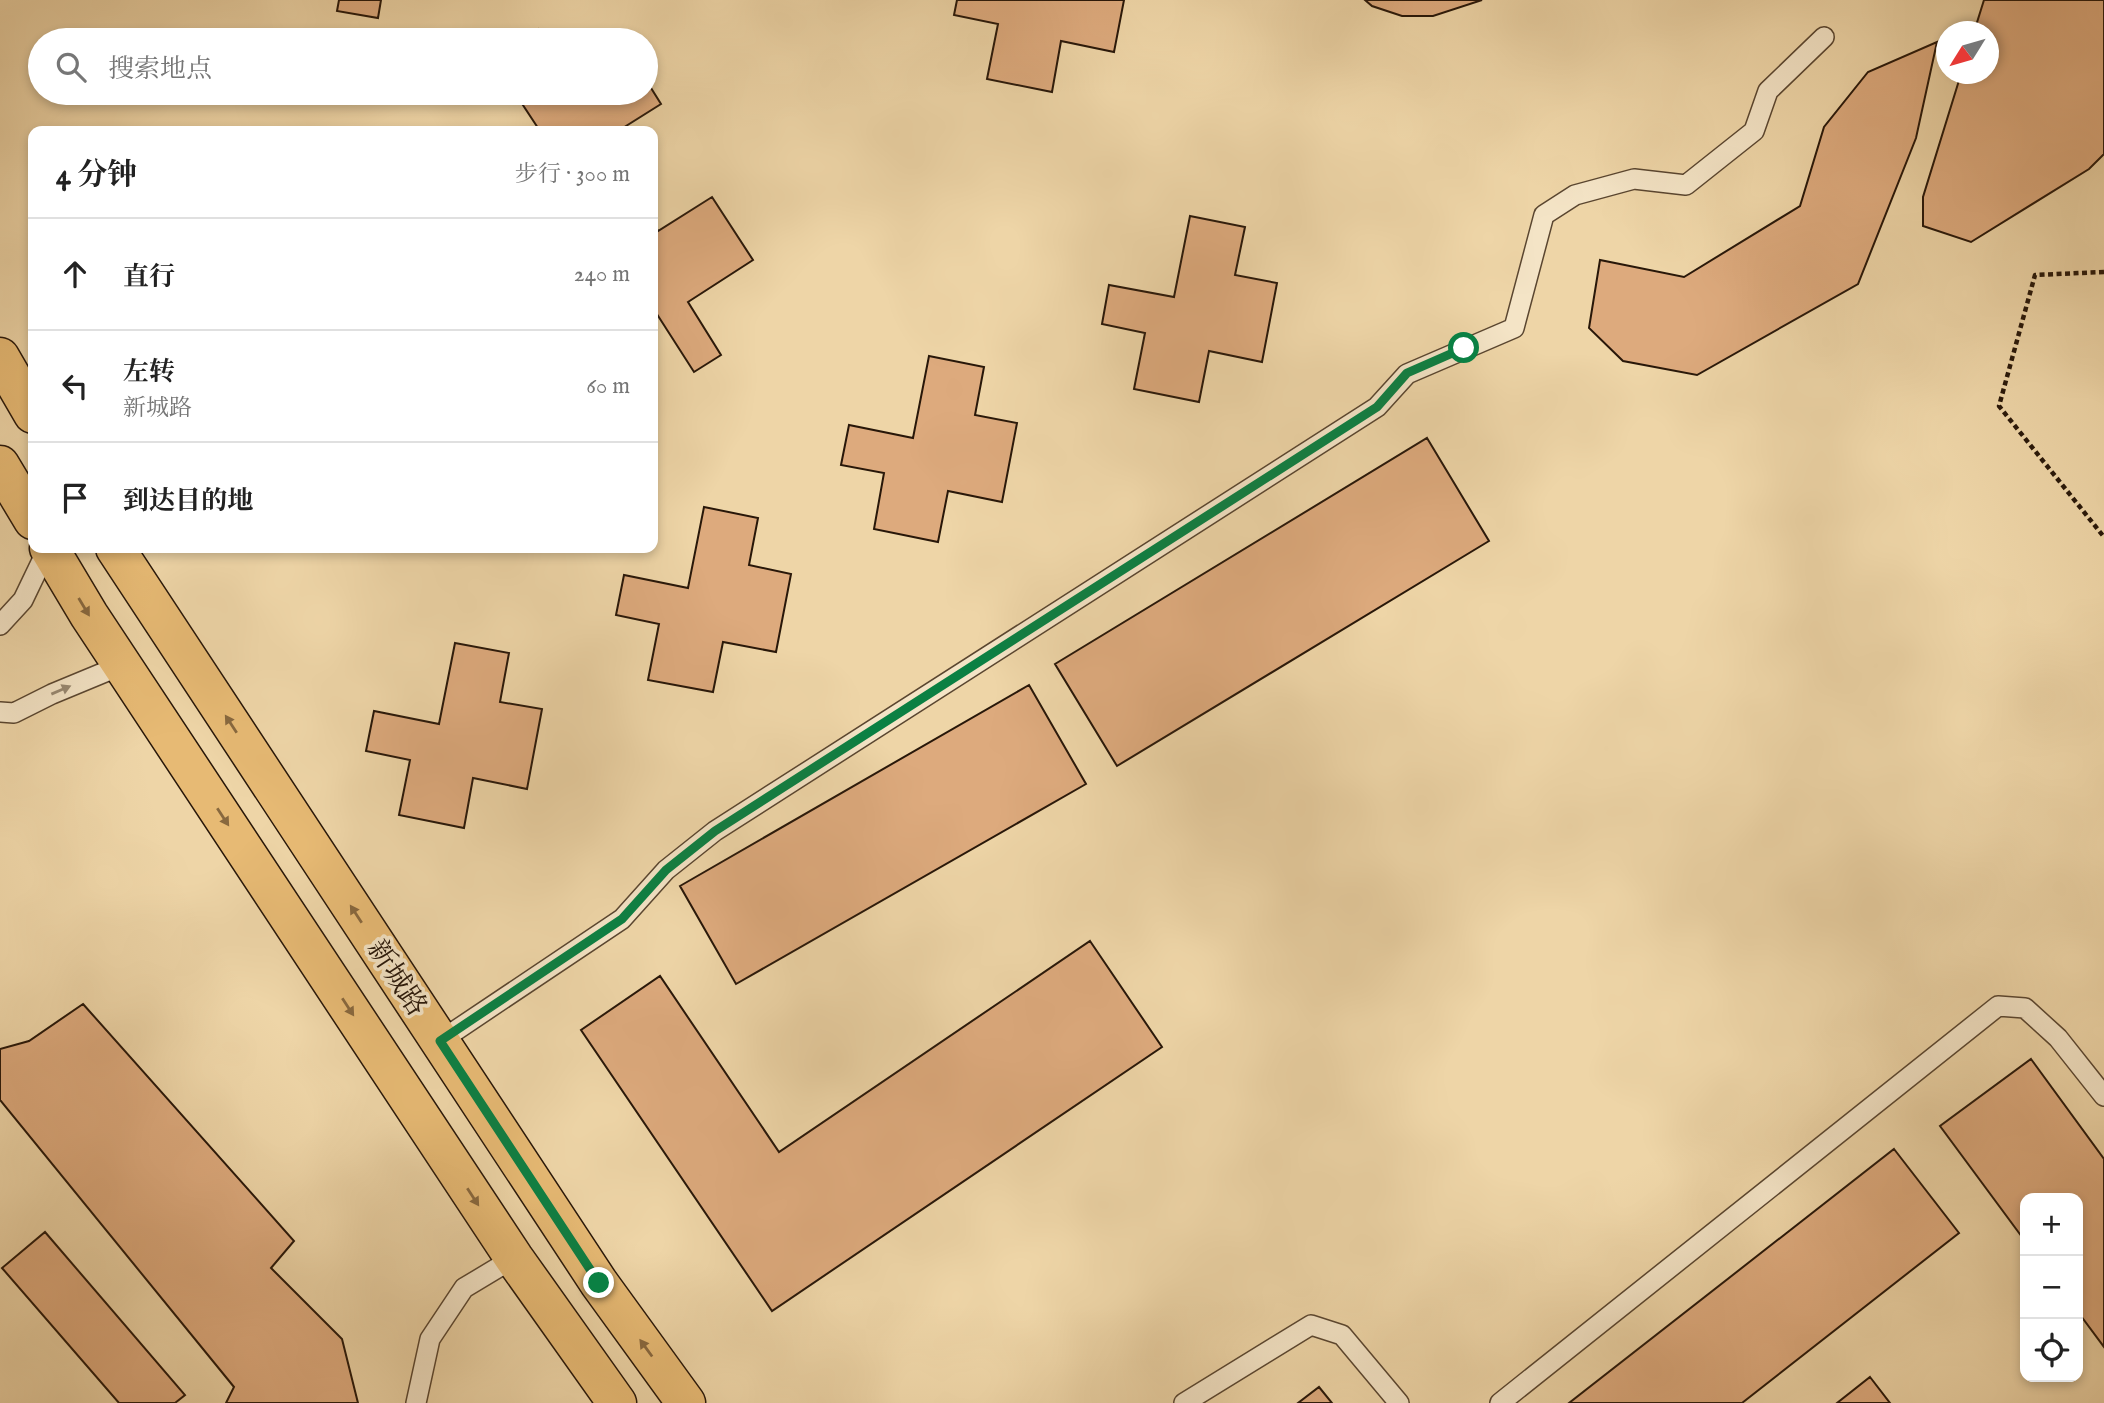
<!DOCTYPE html>
<html lang="zh">
<head>
<meta charset="utf-8">
<style>
	:root { --surface:#fff; --page:#f2f2f2; --text:#222; --muted:#767676; --line:#e0e0e0 }
	body { margin:0; font-family:"IM FELL English","Noto Serif SC",serif; background:var(--page); color:var(--text) }
	.controls { position:absolute; right:21px; bottom:21px; display:grid; overflow:hidden; border-radius:14px; box-shadow:0 4px 10px #0003 }
	.controls button { width:63px; height:63px; display:grid; place-items:center; padding:0; border:0; border-bottom:2px solid var(--line); background:var(--surface); color:var(--text); font:35px sans-serif }
	.compass { position:absolute; left:1936px; top:21px; width:63px; height:63px; border-radius:50%; background:var(--surface); box-shadow:0 4px 10px #0003; rotate:233deg }
	.stop { position:absolute; width:21px; height:21px; margin:-16px; border:5px solid #0b8043; border-radius:50%; background:#fff }
	.stop.end { background:#0b8043; border-color:#fff; box-shadow:0 2px 7px #0008 }
	.list { margin:0; padding:0; list-style:none }
	h2 { display:flex; justify-content:space-between; align-items:center; height:91px; margin:0; padding:0 28px; font-size:30px }
	h2 small { font-size:23px; font-weight:400; color:var(--muted) }
	.list li { display:grid; grid-template-columns:46px 1fr auto; gap:21px; align-items:center; box-sizing:border-box; height:112px; padding:0 28px; border-top:2px solid var(--line) }
	.list b { display:block; font-size:26px; white-space:nowrap }
	.list p { margin:0; font-size:23px; white-space:nowrap; color:var(--muted) }
	.list em { font-size:23px; font-style:normal; color:var(--muted) }
	.icon { flex:none; width:38px; height:38px; fill:none; stroke:currentColor; stroke-width:2; stroke-linecap:round; stroke-linejoin:round }
	.map { position:relative; flex:none; width:2104px; height:1403px; overflow:hidden }
	.search { position:absolute; background:var(--surface); box-shadow:0 4px 10px #0003; left:28px; top:28px; width:630px; height:77px; display:flex; align-items:center; gap:18px; box-sizing:border-box; padding:0 24px; border-radius:38px; color:var(--muted); font-size:26px }
	.panel { position:absolute; background:var(--surface); box-shadow:0 4px 10px #0003; left:28px; top:126px; width:630px; height:427px; border-radius:14px }
	.map>svg:first-child { display:block }
</style>
</head>
<body>
<div class="map">
<svg width="2104" height="1403" viewBox="0 0 2104 1403">
	<rect width="100%" height="100%" fill="#eed5a7"/>
	<filter id="stains"><feTurbulence type="fractalNoise" baseFrequency=".00286" numOctaves="4"/><feColorMatrix values="0 0 0 0 .2 0 0 0 0 .09 0 0 0 0 .02 0 0 0 .5 -.17"/></filter>
	<radialGradient id="worn" r=".72"><stop offset=".6" stop-color="#630" stop-opacity="0"/><stop offset="1" stop-color="#630" stop-opacity=".3"/></radialGradient>
	<path fill="#ddaa7d" stroke="#281709" stroke-width="2" d="M 339,0 L 381,0 L 378,18 L 337,11 Z
		M 957,0 L 1124,0 L 1114,52 L 1061,41 L 1052,92 L 987,79 L 998,24 L 954,15 Z
		M 1365,0 L 1482,0 L 1433,16 L 1402,16 L 1372,6 Z
		M 1984,0 L 2104,0 L 2104,154 L 2089,169 L 1971,242 L 1923,226 L 1923,197 L 1961,74 L 1988,74 L 1988,32 L 1974,32 Z
		M 538,29 L 545,40 L 520,40 Z
		M 1937,42 L 1916,138 L 1858,284 L 1697,375 L 1623,361 L 1589,328 L 1600,260 L 1684,277 L 1800,206 L 1824,127 L 1868,72 Z
		M 646,80 L 661,104 L 618,131 L 540,131 L 515,93 L 646,93 Z
		M 712,197 L 753,260 L 688,302 L 721,355 L 694,372 L 653,308 L 653,222 L 658,231 Z
		M 1190,216 L 1245,227 L 1235,275 L 1277,283 L 1262,362 L 1209,351 L 1199,402 L 1134,389 L 1145,333 L 1102,324 L 1109,285 L 1174,297 Z
		M 929,356 L 984,367 L 975,415 L 1017,423 L 1002,502 L 948,491 L 938,542 L 874,529 L 884,473 L 841,465 L 849,425 L 913,438 Z
		M 1427,438 L 1489,541 L 1117,766 L 1055,664 Z
		M 704,507 L 758,518 L 749,565 L 791,574 L 776,652 L 723,642 L 713,692 L 648,680 L 659,624 L 616,615 L 624,575 L 688,588 Z
		M 455,643 L 509,653 L 500,702 L 542,709 L 527,789 L 473,778 L 464,828 L 399,815 L 410,760 L 366,751 L 374,711 L 439,724 Z
		M 1029,685 L 1086,784 L 736,984 L 680,886 Z
		M 1090,941 L 1162,1047 L 772,1311 L 581,1030 L 660,976 L 779,1152 Z
		M 83,1004 L 294,1241 L 271,1268 L 342,1339 L 358,1403 L 226,1403 L 234,1387 L 0,1100 L 0,1049 L 29,1041 Z
		M 2031,1059 L 2104,1159 L 2104,1347 L 2078,1312 L 2078,1198 L 2025,1198 L 2025,1241 L 1940,1126 Z
		M 1894,1149 L 1959,1233 L 1742,1403 L 1569,1403 Z
		M 45,1232 L 185,1395 L 175,1403 L 119,1403 L 2,1268 Z
		M 1870,1377 L 1890,1403 L 1837,1403 Z
		M 1319,1387 L 1332,1403 L 1298,1403 Z"/>
	<g fill="none" stroke-linecap="round" stroke-linejoin="round">
		<g stroke="#5a4630" stroke-width="22">
			<path id="service" d="M 0,625 L 23,600 L 48,548
				M 0,712 L 14,713 L 52,694 L 122,665
				M 440,1041 L 622,919 L 666,870 L 715,831 L 1377,407 L 1407,374 L 1514,328 L 1544,215 L 1575,195 L 1634,179 L 1686,185 L 1754,131 L 1768,91 L 1824,37
				M 416,1403 L 430,1339 L 464,1288 L 514,1258
				M 1184,1403 L 1311,1325 L 1342,1335 L 1399,1403
				M 1500,1403 L 1998,1006 L 2025,1008 L 2058,1038 L 2104,1096"/>
		</g>
		<g stroke="#281709" stroke-width="41">
			<path id="primary" d="M 0,357 L 33,414
				M 0,465 L 33,520
				M 49,548 L 89,615 L 514,1258 L 617,1403
				M 115,548 L 599,1283 L 686,1403"/>
		</g>
		<path stroke="#281709" stroke-width="4.5" stroke-dasharray="5 3.5" stroke-linecap="butt" d="M 2104,272 L 2035,275 L 1999,406 L 2104,537"/>
		<use href="#service" stroke="#f4e4c6" stroke-width="19"/>
		<use href="#primary" stroke="#e7ba74" stroke-width="38"/>
	</g>
	<defs><path id="oneway-solid" d="M-6-.8H1V-3.2L6.5 0L1 3.2V.8H-6Z" transform="scale(1.75)"/></defs>
	<g fill="#88683e">
		<use href="#oneway-solid" transform="translate(84 607) rotate(59)"/>
		<use href="#oneway-solid" transform="translate(231 724) rotate(-123)"/>
		<use href="#oneway-solid" transform="translate(223 817) rotate(57)"/>
		<use href="#oneway-solid" transform="translate(356 914) rotate(-123)"/>
		<use href="#oneway-solid" transform="translate(348 1007) rotate(57)"/>
		<use href="#oneway-solid" transform="translate(473 1197) rotate(57)"/>
		<use href="#oneway-solid" transform="translate(646 1348) rotate(-126)"/>
	</g>
	<use fill="#988871" href="#oneway-solid" transform="translate(61 690) rotate(-23)"/>
	<g fill="none" stroke-linecap="round" stroke-linejoin="round">
		<path stroke="#0b8043" stroke-width="9" d="M 599,1283 L 440,1041 L 622,919 L 666,870 L 715,831 L 1377,407 L 1407,373 L 1464,348"/>
	</g>
	<g text-anchor="middle" stroke-width="7" stroke-linejoin="round" paint-order="stroke">
		<g font-size="28" fill="#281709" stroke="#f4e4c6">
			<text transform="translate(398 977) rotate(57)" y="10">新城路</text>
		</g>
	</g>
	<rect width="100%" height="100%" filter="url(#stains)"/>
	<rect width="100%" height="100%" fill="url(#worn)"/>
</svg>
<div class="controls">
<button>+</button>
<button>−</button>
<button><svg class="icon" aria-label="locate" viewBox="0 0 24 24"><circle cx="12" cy="12" r="6"/><path d="M12 2v4M12 18v4M2 12h4M18 12h4"/></svg></button>
</div>
<svg class="compass" viewBox="-18 -18 36 36"><path d="M0-13l5 13h-10z" fill="#e53935"/><path d="M0 13l5-13h-10z" fill="#767676"/></svg>
<div class="stop" style="left:1464px;top:348px"></div>
<div class="stop end" style="left:599px;top:1283px"></div>
<div class="search"><svg class="icon" aria-label="search" viewBox="0 0 24 24"><circle cx="10" cy="10" r="6"/><path d="M15 15l6 6"/></svg>搜索地点</div>
<section class="panel">
<h2>4 分钟<small>步行 · 300 m</small></h2>
<ul class="list">
<li><svg class="icon" aria-label="ahead" viewBox="0 0 24 24"><path d="M12 20V5M6 11l6-6 6 6"/></svg><div><b>直行</b></div><em>240 m</em></li>
<li><svg class="icon" aria-label="left" viewBox="0 0 24 24"><path d="M17 20v-9H6M10 6l-5 5 5 5"/></svg><div><b>左转</b><p>新城路</p></div><em>60 m</em></li>
<li><svg class="icon" aria-label="arrive" viewBox="0 0 24 24"><path d="M6 21V4h12l-3 4 3 4H6"/></svg><div><b>到达目的地</b></div></li>
</ul>
</section>
</div>
</body>
</html>
